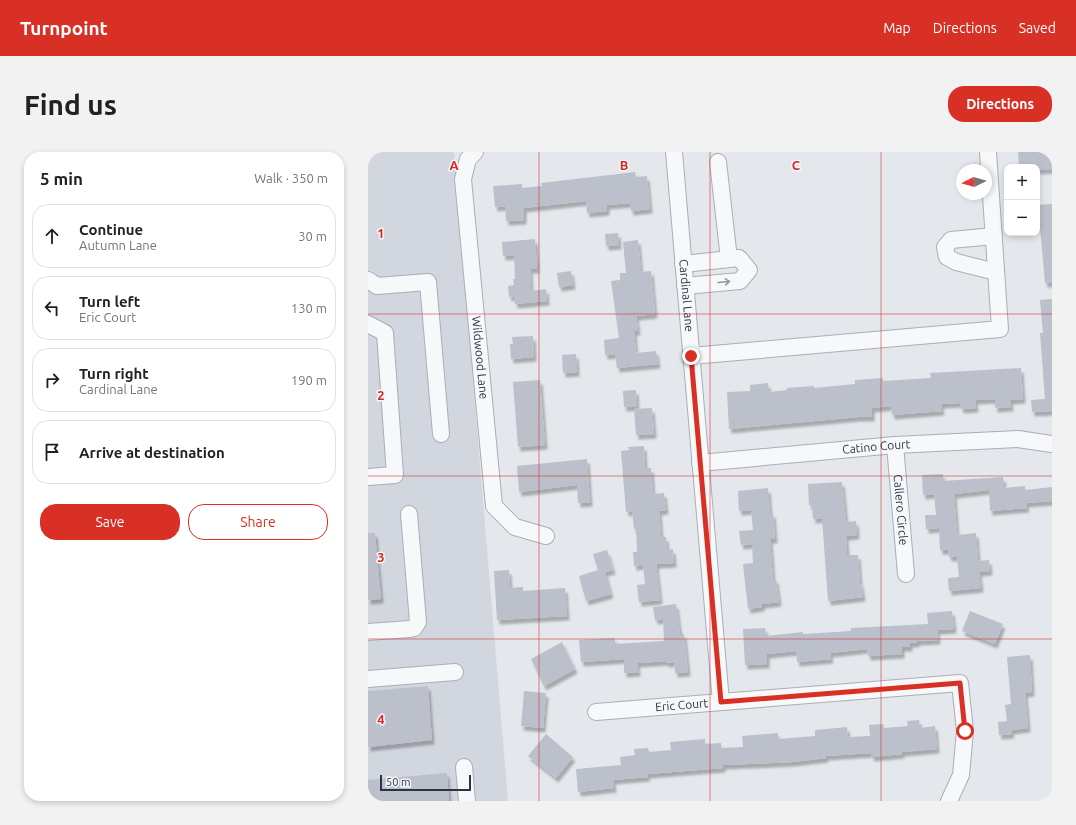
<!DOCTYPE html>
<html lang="en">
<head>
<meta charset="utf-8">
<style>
	:root { --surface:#fff; --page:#f2f2f2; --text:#202124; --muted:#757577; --line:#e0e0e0; --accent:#d93025 }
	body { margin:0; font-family:Ubuntu,sans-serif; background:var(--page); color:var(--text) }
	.controls { position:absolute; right:12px; top:12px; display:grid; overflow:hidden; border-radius:8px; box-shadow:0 2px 6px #0003 }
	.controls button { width:36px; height:36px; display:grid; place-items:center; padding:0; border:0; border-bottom:1px solid var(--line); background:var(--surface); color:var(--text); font:20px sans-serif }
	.compass { position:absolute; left:588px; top:12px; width:36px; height:36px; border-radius:50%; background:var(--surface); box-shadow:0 2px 6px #0003; rotate:265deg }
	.scale { position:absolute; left:12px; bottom:10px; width:91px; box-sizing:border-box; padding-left:4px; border:2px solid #2b3445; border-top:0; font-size:11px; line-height:14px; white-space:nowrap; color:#2b3445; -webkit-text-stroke:3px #f4f6f9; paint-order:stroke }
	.stop { position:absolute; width:12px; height:12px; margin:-9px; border:3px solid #d93025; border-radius:50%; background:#fff }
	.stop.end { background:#d93025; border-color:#fff; box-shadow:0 1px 4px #0008 }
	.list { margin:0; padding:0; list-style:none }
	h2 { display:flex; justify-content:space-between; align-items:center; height:52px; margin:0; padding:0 16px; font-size:17px }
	h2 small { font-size:13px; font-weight:400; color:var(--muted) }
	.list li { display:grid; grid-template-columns:26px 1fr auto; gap:12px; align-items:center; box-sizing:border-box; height:64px; margin:0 8px 8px; padding:0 8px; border:1px solid var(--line); border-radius:16px }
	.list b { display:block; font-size:15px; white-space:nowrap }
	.list p { margin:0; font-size:13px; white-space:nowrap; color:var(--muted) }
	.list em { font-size:13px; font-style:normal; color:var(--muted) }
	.actions { display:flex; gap:8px; padding:12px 16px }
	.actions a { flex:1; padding:9px 0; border:1px solid var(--accent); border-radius:16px; text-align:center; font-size:14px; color:var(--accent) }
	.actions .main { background:var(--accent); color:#fff }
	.icon { flex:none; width:22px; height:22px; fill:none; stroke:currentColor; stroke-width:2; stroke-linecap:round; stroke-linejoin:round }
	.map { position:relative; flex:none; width:684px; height:649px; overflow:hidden; border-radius:16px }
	header { display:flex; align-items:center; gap:24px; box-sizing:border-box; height:56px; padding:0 20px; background:var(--accent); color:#fff }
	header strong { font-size:19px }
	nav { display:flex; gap:22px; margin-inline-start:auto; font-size:14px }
	.intro { display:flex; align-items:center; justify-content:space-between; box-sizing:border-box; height:96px; padding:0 24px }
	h1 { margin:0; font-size:28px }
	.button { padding:10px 18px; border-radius:16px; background:var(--accent); color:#fff; font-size:14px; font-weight:700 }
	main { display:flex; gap:24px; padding:0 24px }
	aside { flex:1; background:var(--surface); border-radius:16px; box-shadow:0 2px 6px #0003 }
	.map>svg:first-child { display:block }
</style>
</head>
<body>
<header>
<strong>Turnpoint</strong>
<nav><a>Map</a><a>Directions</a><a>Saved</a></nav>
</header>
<div class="intro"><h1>Find us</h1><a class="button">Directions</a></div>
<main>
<aside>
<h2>5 min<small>Walk · 350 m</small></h2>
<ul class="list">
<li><svg class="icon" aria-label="ahead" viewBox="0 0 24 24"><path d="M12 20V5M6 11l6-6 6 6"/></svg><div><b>Continue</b><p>Autumn Lane</p></div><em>30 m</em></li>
<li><svg class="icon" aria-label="left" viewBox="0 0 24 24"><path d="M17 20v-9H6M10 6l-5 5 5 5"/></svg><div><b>Turn left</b><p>Eric Court</p></div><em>130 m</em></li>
<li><svg class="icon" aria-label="right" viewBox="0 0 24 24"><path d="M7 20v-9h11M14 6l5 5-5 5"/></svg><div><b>Turn right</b><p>Cardinal Lane</p></div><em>190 m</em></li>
<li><svg class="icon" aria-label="arrive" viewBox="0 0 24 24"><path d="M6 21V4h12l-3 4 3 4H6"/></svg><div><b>Arrive at destination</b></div></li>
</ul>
<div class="actions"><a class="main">Save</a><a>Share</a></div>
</aside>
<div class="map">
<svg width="684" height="649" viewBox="0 0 684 649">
	<defs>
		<filter id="shadow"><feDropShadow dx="2.5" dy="4.5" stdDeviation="1" flood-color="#0004"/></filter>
	</defs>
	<rect width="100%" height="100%" fill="#e4e7ec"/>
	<path fill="#d2d6de" d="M 0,0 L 86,0 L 140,649 L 0,649 Z"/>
	<path fill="#bbc0ca" filter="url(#shadow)" d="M 650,0 L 684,0 L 684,17 L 669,18 L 669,15 L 651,15 Z
		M 267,20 L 268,25 L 279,24 L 282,57 L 263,59 L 262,51 L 239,53 L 239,59 L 219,61 L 218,49 L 156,56 L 156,68 L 138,69 L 137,54 L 127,55 L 125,34 L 154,32 L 154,36 L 174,34 L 173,31 Z
		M 684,52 L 684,131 L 677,131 L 672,75 L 669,75 L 669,53 Z
		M 250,81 L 251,93 L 238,94 L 237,82 Z
		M 167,87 L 169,117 L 162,117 L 163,139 L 178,137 L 179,149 L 147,152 L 146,144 L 141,145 L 140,134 L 146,133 L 145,127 L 147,127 L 146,103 L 135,104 L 134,90 Z
		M 270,88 L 273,120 L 283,119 L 287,162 L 268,164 L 270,179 L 266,179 L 268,201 L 288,199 L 290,212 L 249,216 L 247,202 L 237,203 L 236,188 L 251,186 L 243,129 L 252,128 L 252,121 L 258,121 L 255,90 Z
		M 203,119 L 205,133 L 191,135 L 189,121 Z
		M 684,147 L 684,259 L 664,260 L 663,248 L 677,247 L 672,181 L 675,181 L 672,148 Z
		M 165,184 L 166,205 L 143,207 L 142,192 L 145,192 L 144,185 Z
		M 208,202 L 209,220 L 195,221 L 194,203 Z
		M 653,216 L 655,247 L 642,248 L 643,255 L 627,256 L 627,247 L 607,248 L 608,256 L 593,257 L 592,251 L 573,252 L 574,259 L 524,263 L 523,254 L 504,256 L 504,265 L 490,265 L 361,277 L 359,240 L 382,239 L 382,233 L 400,231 L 401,240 L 419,238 L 419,236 L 446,234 L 446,236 L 487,232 L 487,228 L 515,226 L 515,229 L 563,226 L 562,221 Z
		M 172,228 L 177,293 L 150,295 L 145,230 Z
		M 268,238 L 269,254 L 256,255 L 255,239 Z
		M 284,256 L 286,282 L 268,283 L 266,257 Z
		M 276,294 L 277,316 L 283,316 L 285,342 L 296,341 L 298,358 L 291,359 L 293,385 L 298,385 L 299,398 L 305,397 L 306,411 L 288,412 L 292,448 L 271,450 L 269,433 L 277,432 L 275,413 L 266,414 L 265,400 L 269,400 L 268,377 L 266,377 L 264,359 L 258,360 L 253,299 L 261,298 L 260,295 Z
		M 219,307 L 222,350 L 210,351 L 209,333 L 151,340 L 149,314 Z
		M 575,322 L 575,329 L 635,325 L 636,336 L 657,334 L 657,338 L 684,335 L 684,349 L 658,351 L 659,356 L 622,359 L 621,338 L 586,342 L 589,383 L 608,381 L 610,409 L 621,408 L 622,419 L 611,420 L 613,436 L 581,439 L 580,426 L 591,425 L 589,405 L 581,405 L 580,398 L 572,398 L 571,376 L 558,377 L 557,363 L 568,363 L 566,342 L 555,343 L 554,323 Z
		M 474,330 L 478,370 L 488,369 L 489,383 L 478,384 L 479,403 L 490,403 L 492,432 L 493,432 L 495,445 L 460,449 L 454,366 L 445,367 L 444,353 L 441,353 L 440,332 Z
		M 400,336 L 402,362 L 405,361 L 407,387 L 402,387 L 405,428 L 408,427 L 411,450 L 394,452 L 394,455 L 380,457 L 375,412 L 385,411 L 384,392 L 373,393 L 371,379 L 385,378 L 383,358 L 371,359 L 370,339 Z
		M 0,381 L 7,381 L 13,447 L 0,448 Z
		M 239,398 L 245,418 L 237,420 L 243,442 L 218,449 L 211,424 L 230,418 L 225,402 Z
		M 141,418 L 142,436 L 155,435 L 155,439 L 197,436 L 199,464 L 129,468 L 126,419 Z
		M 308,452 L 312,482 L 316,482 L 320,520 L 307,521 L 306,510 L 298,511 L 298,509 L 269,511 L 270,520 L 256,521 L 256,507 L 213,510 L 211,488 L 247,486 L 247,492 L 296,489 L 295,467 L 287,468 L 285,455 Z
		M 584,459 L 586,477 L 569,478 L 570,488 L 549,489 L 549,491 L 542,491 L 542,495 L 534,495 L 534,502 L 500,504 L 499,497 L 462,501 L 463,507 L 429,510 L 428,499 L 399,502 L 399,512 L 377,513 L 375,477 L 397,476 L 398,484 L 435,480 L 435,482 L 483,479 L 483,476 L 560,472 L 559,461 Z
		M 602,459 L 635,472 L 627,492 L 594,479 Z
		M 194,490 L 207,517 L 176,534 L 163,507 Z
		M 662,503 L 664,540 L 657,541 L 660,576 L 643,578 L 644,582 L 631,583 L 630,570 L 639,569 L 637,553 L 643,552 L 639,505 Z
		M 60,534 L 64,588 L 0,595 L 0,539 Z
		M 156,539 L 178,541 L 175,576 L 153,574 Z
		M 551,568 L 552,576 L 567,574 L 569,597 L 534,600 L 534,602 L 504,605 L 503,601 L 458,604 L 458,606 L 425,610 L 355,613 L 355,616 L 279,622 L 280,625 L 245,628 L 246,636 L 210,640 L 208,617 L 253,613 L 252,605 L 267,603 L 266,597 L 280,596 L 281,600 L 303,598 L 302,590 L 337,587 L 337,592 L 353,591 L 353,596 L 375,595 L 374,584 L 410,581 L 410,587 L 447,584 L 447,578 L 479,575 L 480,585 L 502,584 L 501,573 L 515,572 L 516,576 L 540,574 L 539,569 Z
		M 178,582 L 205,605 L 188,626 L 160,604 Z
		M 79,621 L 81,649 L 0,649 L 0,628 Z"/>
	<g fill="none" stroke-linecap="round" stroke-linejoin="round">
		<g stroke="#a9aeb7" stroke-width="18">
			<g id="minor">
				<path id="s1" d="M 107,0 L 100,7 L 95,27 L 126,354 L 147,375 L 178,384"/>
				<path id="s2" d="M 306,0 L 353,550"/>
				<path d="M 350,10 L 361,107"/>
				<path d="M 626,84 L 583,88 L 577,95 L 579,105 L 588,110 L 628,120"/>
				<path d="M 315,112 L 371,106 L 381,118 L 372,129 L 317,134"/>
				<path d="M 0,128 L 9,134 L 60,130 L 73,282"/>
				<path d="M 0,172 L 17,181 L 27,323 L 0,325"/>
				<path d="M 323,204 L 632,177 L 620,0"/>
				<path id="s3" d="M 527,293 L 538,422"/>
				<path id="s4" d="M 332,311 L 527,293 L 650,287 L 684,292"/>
				<path d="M 0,480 L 42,477 L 46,476 L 50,470 L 41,362"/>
				<path d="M 0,527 L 87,520"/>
				<path id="s5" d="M 228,560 L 592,531 L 597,579 L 593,623 L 581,649"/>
				<path d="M 96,615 L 99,649"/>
			</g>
		</g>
		<use href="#minor" stroke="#f7f8fa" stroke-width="16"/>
	</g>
	<defs><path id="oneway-shaft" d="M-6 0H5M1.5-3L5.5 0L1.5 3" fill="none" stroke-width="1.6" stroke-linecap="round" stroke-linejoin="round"/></defs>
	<use stroke="#9196a0" href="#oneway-shaft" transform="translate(356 130) rotate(-5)"/>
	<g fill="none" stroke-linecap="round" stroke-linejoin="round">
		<path stroke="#d93025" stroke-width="5" d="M 323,204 L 353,550 L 592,531 L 597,579"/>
	</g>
	<path fill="none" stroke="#d62828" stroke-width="1" stroke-opacity="0.55" d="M 171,0 L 171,649M 342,0 L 342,649M 513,0 L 513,649M 0,162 L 684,162M 0,324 L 684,324M 0,487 L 684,487"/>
	<g text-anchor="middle" stroke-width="3" stroke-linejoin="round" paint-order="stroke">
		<g font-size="12" fill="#2b3445" stroke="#f4f6f9">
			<text dy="4" stroke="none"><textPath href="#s2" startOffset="144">Cardinal Lane</textPath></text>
			<text dy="4" stroke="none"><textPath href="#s1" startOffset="210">Wildwood Lane</textPath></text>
			<text dy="4" stroke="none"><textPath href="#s4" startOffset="177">Catino Court</textPath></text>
			<text dy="4" stroke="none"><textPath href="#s3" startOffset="65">Callero Circle</textPath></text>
			<text dy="4" stroke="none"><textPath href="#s5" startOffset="86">Eric Court</textPath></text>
		</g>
	</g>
	<g font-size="13" text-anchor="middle" font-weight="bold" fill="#d62828" stroke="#f4f6f9" stroke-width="3" stroke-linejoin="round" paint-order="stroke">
		<text x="86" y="18">A</text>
		<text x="256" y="18">B</text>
		<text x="428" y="18">C</text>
		<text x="13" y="86">1</text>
		<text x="13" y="248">2</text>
		<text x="13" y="410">3</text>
		<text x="13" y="572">4</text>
	</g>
</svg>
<div class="controls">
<button>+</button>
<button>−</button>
</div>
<svg class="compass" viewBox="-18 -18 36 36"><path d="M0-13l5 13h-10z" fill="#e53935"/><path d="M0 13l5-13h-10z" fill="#757577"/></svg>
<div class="scale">50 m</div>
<div class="stop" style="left:597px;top:579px"></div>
<div class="stop end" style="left:323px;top:204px"></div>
</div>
</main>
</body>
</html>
